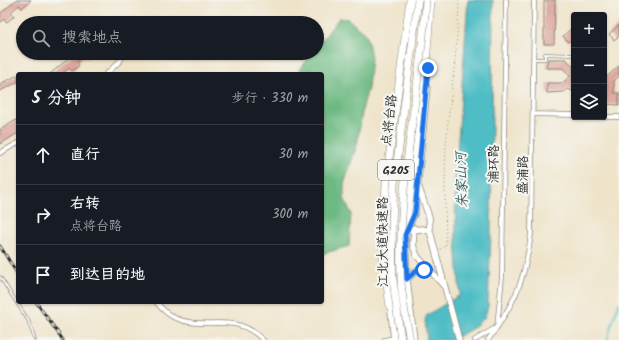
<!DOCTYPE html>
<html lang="zh">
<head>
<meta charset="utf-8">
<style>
	:root { --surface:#171b24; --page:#20242c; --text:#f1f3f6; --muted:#9ea1a6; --line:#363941 }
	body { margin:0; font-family:Kalam,"LXGW WenKai TC",sans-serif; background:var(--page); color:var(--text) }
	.controls { position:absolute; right:12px; top:12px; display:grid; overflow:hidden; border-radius:4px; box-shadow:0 1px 3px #0004 }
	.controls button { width:36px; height:36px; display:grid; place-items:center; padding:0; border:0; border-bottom:1px solid var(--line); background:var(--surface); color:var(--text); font:20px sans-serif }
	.stop { position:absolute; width:12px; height:12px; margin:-9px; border:3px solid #1a73e8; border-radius:50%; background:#fff }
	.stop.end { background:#1a73e8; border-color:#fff; box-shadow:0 1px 4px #0008 }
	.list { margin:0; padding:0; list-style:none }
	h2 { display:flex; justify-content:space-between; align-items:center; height:52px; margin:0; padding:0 16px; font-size:17px }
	h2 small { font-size:13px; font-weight:400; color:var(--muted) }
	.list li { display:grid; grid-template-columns:26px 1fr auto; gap:12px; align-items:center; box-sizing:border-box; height:60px; padding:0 16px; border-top:1px solid var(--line) }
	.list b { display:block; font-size:15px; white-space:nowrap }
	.list p { margin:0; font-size:13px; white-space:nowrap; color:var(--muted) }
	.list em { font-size:13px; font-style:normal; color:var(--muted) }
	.icon { flex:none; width:22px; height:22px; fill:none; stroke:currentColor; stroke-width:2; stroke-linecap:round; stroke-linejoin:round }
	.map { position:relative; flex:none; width:619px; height:340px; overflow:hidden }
	.search { position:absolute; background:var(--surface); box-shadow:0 1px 3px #0004; left:16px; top:16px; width:308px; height:44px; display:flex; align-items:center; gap:10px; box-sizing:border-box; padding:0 14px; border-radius:22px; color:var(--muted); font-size:15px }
	.panel { position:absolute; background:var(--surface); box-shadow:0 1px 3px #0004; left:16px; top:72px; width:308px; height:232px; border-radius:4px }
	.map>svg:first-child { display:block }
</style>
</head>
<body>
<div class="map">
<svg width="619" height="340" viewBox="0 0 619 340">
	<rect width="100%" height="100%" fill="#f6f6f2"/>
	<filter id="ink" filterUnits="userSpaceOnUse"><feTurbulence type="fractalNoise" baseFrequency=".025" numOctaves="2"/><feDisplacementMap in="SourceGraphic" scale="8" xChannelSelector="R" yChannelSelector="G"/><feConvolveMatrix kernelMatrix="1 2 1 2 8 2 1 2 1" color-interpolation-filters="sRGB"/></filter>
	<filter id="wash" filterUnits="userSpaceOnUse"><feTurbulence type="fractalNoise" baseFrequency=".012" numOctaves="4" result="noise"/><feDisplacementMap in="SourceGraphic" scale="16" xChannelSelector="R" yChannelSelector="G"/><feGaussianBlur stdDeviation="0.9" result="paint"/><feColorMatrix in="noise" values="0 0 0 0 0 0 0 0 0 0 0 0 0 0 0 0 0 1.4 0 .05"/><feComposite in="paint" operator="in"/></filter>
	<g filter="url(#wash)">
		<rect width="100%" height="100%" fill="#efe4ca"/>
		<path fill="#6db982" stroke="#4c7256" d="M 339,18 L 348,19 L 367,36 L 371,58 L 368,88 L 363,106 L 357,145 L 344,184 L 344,198 L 351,213 L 349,246 L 322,254 L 322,74 L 297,74 L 312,53 L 317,53 L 317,47 Z"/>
		<path fill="#4fbdc5" stroke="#3d7478" d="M 468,0 L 493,0 L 491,234 L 488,306 L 485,317 L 473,328 L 451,340 L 427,340 L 425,320 L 427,315 L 460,295 L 456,239 L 455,183 Z"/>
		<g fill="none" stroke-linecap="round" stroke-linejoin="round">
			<path stroke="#4fbdc5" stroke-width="1.5" d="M 607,340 L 619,303"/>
		</g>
		<g id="blocks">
			<path fill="#da9f95" d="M 16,0 L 31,0 L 22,8 L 19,5 L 11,12 L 14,16 L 7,22 L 4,19 L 0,23 L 0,14 Z
				M 549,0 L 555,0 L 554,44 L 544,44 L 544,1 L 549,1 Z
				M 619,25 L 619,36 L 614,40 L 609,34 Z
				M 574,26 L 574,37 L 568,42 L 563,36 Z
				M 75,53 L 93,53 L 86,59 L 84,56 L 77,62 L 79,65 L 72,71 L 69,68 L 61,74 L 50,74 Z
				M 548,59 L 566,59 L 574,68 L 574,89 L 571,91 L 569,89 L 563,92 L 547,93 L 547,83 L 563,83 L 570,76 L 563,68 L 546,68 Z
				M 619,66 L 619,76 L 614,81 L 614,93 L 619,93 L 619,105 L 604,104 L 604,79 Z
				M 18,75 L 18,82 L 0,91 L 0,84 Z
				M 18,119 L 18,133 L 0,144 L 0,130 Z"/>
		</g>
	</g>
	<g filter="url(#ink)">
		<use href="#blocks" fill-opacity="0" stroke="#8d887a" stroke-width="1"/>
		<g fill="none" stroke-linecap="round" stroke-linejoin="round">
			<g stroke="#8d887a" stroke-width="3.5">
				<path id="lane" d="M 534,59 L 545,59 L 545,54 L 574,55
					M 0,277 L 28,320 L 35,340"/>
			</g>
			<g stroke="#8d887a" stroke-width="5.5">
				<path id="street" d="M 106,74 L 121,60
					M 533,114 L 574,115
					M 604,117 L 619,117
					M 0,153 L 18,143
					M 156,302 C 161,308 168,315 175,318 C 208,332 233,310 263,340
					M 384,340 L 411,335
					M 475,340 L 497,327 L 502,277 L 506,0
					M 488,340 C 515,303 525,280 531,234 L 534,0"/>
			</g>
			<g stroke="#8d887a" stroke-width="7">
				<path id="secondary" d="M 412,20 L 413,0
					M 419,188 L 429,217 L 430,231 L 459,340
					M 390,206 L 391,179
					M 414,228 L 413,245 L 417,256 L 444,286
					M 411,230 L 422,229 L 430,231
					M 389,231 L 389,280
					M 407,279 L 417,270 L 432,272
					M 390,303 L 394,340
					M 414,340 L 407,279 L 405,235 L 415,212 L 427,88"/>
			</g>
			<g stroke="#8d887a" stroke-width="8">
				<path id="highway" d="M 405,235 L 425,76 L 431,0
					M 390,306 L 383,256 L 386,182 L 410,0"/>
			</g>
			<path stroke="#8d887a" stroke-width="1" stroke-dasharray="1 3" stroke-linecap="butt" d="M 440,249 L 446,246 C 445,205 444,162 448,121 C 453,80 458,41 459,0"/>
			<use href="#lane" stroke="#fff" stroke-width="2"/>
			<use href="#street" stroke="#fff" stroke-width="4"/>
			<use href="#secondary" stroke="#fff" stroke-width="5.5"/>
			<use href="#highway" stroke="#fff" stroke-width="7"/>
			<g stroke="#2b2b2b" stroke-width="3">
				<path id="rail" d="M 0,246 L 18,275
					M 36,302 L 63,340"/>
			</g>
			<use href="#rail" stroke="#f6f6f2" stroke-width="1.5" stroke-dasharray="4.5" stroke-linecap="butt"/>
			<g stroke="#8d887a" stroke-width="8" stroke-linecap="butt">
				<path id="highway-bridge" d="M 401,340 L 393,280 L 392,223 L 394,185 L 418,0
					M 410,340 C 406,320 402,300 401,280 C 397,186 420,94 426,0"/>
			</g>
			<use href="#highway-bridge" stroke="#fff" stroke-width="7"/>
		</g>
	</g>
	<g fill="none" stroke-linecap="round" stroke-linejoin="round" filter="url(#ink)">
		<path stroke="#1a73e8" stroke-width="5" d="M 424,270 L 417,270 L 407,279 L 405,235 L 415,212 L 428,68"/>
	</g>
	<g text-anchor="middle" stroke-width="4" stroke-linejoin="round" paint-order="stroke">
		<rect fill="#f6f6f2" stroke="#686867" stroke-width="1" x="378" y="160" width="36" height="20" rx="3"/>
		<g font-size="12" font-weight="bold" fill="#2b2b2b">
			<text x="396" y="174">G205</text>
		</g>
		<g font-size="13" fill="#2b2b2b" stroke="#f6f6f2">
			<text transform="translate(388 120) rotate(-83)" y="5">点将台路</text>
			<text transform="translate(493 164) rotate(-90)" y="5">浦环路</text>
			<text transform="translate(522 175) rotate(-89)" y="5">盛浦路</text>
			<text transform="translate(382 242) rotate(-90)" y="5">江北大道快速路</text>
		</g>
		<g font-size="14" font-style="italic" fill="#385e61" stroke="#f6f6f2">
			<text transform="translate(461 180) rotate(-92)" y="5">朱家山河</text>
		</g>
	</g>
</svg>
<div class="controls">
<button>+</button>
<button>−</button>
<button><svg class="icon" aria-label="layers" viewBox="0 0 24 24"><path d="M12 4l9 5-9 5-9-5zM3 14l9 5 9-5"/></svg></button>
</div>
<div class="stop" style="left:424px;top:270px"></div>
<div class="stop end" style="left:428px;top:68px"></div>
<div class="search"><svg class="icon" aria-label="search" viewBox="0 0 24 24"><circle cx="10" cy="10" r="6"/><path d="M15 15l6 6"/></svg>搜索地点</div>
<section class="panel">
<h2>5 分钟<small>步行 · 330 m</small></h2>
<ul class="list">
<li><svg class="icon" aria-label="ahead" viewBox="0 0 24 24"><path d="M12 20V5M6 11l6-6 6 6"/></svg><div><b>直行</b></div><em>30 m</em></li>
<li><svg class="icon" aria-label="right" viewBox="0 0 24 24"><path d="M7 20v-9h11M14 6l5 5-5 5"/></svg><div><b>右转</b><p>点将台路</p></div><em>300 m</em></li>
<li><svg class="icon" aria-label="arrive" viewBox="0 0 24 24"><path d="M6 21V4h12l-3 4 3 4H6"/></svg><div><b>到达目的地</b></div></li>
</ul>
</section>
</div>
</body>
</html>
